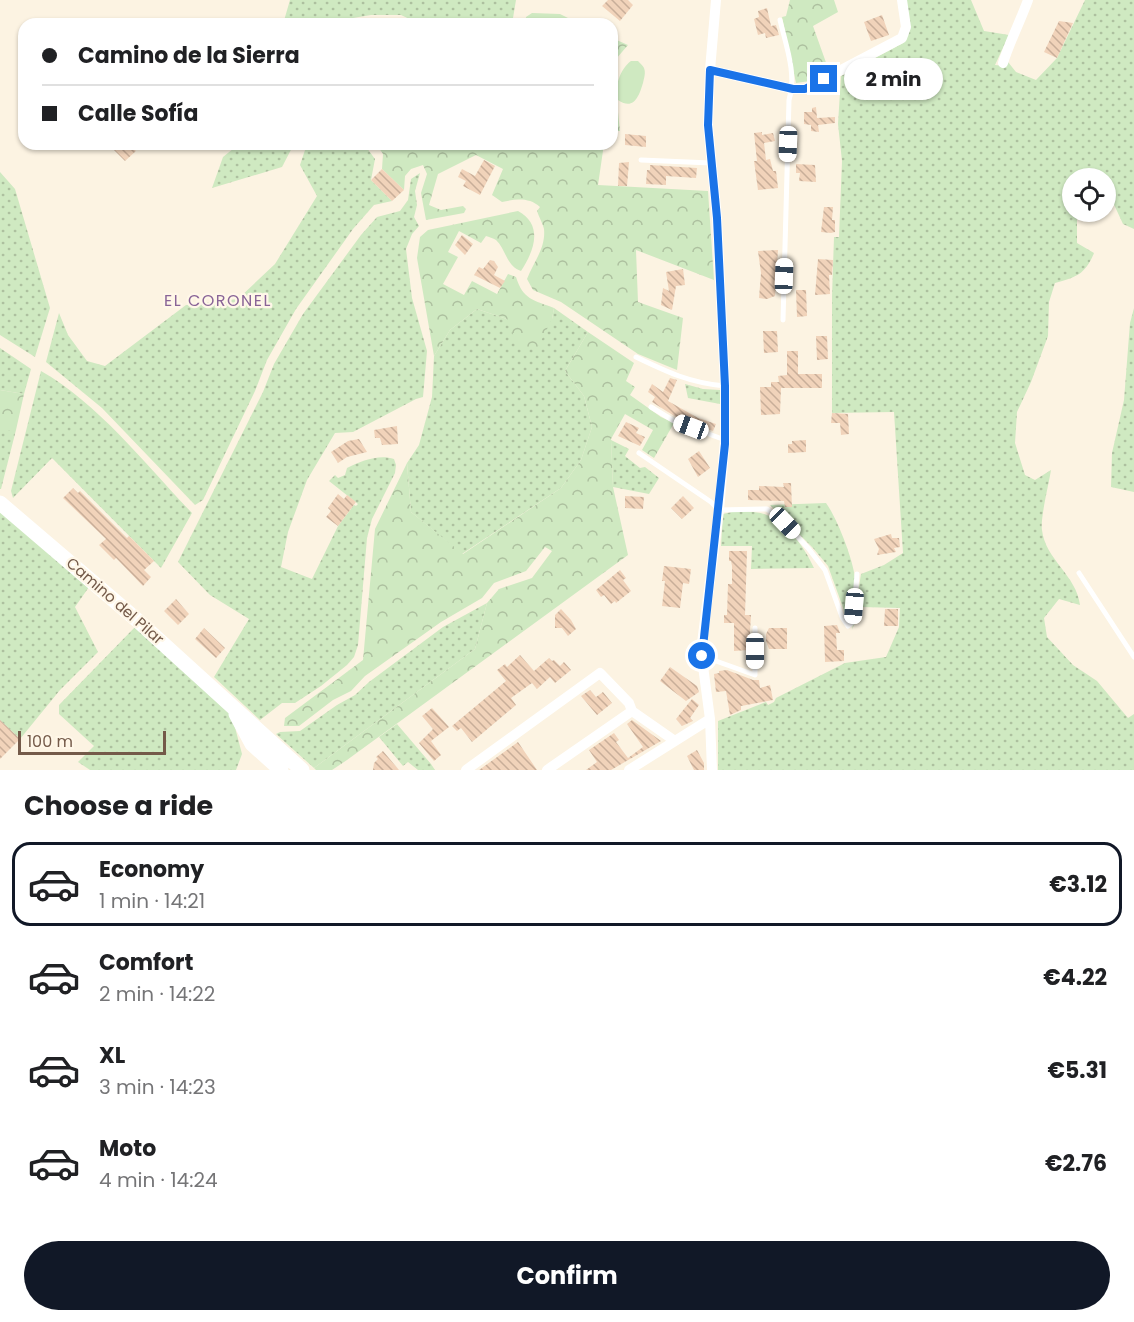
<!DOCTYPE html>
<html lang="en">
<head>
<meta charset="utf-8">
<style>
  :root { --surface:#fff; --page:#f2f2f2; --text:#202124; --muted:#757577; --line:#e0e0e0; --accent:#111827 }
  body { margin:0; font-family:Poppins,sans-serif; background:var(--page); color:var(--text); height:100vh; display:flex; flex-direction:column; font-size:22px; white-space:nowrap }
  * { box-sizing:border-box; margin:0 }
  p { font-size:20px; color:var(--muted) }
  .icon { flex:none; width:33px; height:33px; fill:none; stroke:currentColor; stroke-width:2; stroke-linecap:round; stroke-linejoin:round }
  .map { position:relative; height:770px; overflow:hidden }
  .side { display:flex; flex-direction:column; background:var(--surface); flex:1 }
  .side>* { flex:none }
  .guide { position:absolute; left:18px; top:18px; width:600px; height:132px; border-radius:18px; box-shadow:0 2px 4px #0004; display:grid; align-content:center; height:132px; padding:0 24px; background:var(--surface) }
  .buttons { position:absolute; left:1062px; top:168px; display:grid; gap:12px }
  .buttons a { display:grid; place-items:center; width:54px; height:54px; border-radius:50%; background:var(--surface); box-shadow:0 2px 4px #0004; font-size:30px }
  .scale { position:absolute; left:18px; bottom:15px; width:148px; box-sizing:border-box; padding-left:6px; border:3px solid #745a49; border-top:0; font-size:16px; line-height:21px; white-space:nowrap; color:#745a49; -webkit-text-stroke:4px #fff7e8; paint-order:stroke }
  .end { position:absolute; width:27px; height:27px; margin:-14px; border:8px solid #1a73e8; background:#fff; box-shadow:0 0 0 3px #fff }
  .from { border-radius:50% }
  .bubble { position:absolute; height:42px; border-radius:21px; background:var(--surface); box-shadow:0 2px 4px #0004; font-size:20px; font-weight:700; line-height:42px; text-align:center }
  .car { position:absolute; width:18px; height:36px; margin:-18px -9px; border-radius:8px; box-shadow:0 0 4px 2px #0007; background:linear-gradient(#fff 24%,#345 0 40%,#fff 0 76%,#345 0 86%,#fff 0) }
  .guide b { display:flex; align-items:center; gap:21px; height:57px; font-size:22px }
  .guide b+b { border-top:2px solid var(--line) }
  .guide i { width:15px; height:15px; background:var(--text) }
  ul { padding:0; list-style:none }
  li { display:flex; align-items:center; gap:18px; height:84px; margin:0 12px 9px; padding:0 12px; border:3px solid transparent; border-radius:18px }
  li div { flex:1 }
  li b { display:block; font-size:22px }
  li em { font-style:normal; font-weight:700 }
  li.active { border-color:var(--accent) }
  li>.icon { width:54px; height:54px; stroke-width:1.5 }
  h2 { padding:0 24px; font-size:27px; line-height:72px }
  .action { display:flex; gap:12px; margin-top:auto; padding:12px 24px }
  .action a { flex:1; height:69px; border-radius:36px; background:var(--accent); color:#fff; font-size:24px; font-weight:700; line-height:69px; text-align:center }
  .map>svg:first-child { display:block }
  .grass { fill:url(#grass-dots) }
  .forest { fill:url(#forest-crowns) }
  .park { fill:#cfe9c1 }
  .building { fill:url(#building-back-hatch) }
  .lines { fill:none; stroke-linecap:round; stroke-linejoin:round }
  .lane { stroke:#fff; stroke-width:5 }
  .street { stroke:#fff; stroke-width:10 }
  .secondary { stroke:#fff; stroke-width:15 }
  .route { stroke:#1a73e8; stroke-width:8 }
  .labels { text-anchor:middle; stroke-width:4.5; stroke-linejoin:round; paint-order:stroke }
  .street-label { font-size:15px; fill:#745a49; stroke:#fff7e8 }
  .neighbourhood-label { font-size:16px; letter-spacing:1.5px; fill:#896497; stroke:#fff7e8 }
</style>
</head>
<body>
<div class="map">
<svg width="1134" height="770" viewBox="0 0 1134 770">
  <defs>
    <pattern id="grass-dots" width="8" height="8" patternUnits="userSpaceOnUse" patternTransform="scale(1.5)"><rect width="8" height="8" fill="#cfe9c1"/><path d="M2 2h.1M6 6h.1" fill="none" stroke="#adc09f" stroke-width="1.8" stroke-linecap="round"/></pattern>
    <pattern id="forest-crowns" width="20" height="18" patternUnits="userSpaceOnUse" patternTransform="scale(1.5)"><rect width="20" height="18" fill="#cfe9c1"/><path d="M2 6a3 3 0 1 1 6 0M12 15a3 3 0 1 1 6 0" fill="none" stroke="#adc09f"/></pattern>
    <pattern id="building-back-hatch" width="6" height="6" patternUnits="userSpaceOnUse" patternTransform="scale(1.5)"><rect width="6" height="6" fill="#f1d3ba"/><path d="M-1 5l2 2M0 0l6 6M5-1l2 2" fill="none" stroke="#c8ae99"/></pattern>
  </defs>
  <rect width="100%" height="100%" fill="#fcf3e2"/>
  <!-- grass -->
  <path class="grass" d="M290 0H516L512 24H420L401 15H371L317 24H283Z
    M907 0H971L984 31 1009 35 995 65 1005 66 1008 62 1016 72 1036 80 1057 58 1085 0H1134V229L1123 224 1111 198 1106 193V178H1072V212H1082L1077 219V243L1094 253C1085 275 1076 277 1055 283L1049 302 1048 336 1031 382 1017 412 1015 443 1025 475 1035 480 1051 470C1049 483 1040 519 1042 530 1045 559 1077 576 1080 605L1059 599 1044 618 1047 637 1073 665 1097 681 1128 718 1134 714V770H718V721L766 702 768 705 774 702 776 698 845 663 886 657 899 627 900 608 861 607 852 630 861 574 884 565 903 553 894 412 832 413V296L834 237H839L842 161 838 124 841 76 903 43Z
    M239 144H294L282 167 212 188 223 157Z
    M307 144H364L375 159 371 180 392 201 374 205 353 229 296 309 267 360 255 391 203 500 195 505 102 408 46 362 59 313 68 335 87 361 105 366 186 305 238 299 275 264 317 196 300 165Z
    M0 172 15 189 50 308 35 357 0 335Z
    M420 173 415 191 417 205 414 217 419 226 412 234 406 249 412 298 427 351 423 397 416 399 353 432 335 433 307 480 288 532 281 567 312 579 338 526 354 505 356 506 358 504 329 481 335 475 338 478 345 475 347 468C361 461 379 454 394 459L396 465 395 473 372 519 367 538 358 645 354 657 347 665 321 686 295 703H282L260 720 214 677 249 619 210 595 178 562 263 392 274 364 303 314 361 235 377 217 400 211 408 200 411 179Z
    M554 308 588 332 565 371 584 396 592 427 581 460 561 488 462 554 411 512 407 463 419 445 432 397 434 356 450 330 477 309 507 319H552Z
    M1134 308V492L1111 487 1112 453 1124 400 1130 323Z
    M0 348 31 369 24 394 0 390Z
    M41 371C99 404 146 465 192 513L161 568 52 458 13 498 11 491Z
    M685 384 703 389 720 390V404L688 398Z
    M0 430H16L1 489H0Z
    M611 440 629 449 625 456 640 468 645 467 659 478 649 494 613 487Z
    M826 503C837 518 853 559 855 578 856 590 852 604 849 616H846L828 566 813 548 770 505Z
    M0 509 89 587 75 607 98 652 60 690 20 739 0 720Z
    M736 511C745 512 755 511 764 514 786 520 805 548 814 568L751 569 752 546H721L723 514Z
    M487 603 475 649 314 768 276 734 280 732 300 731 337 705 355 695 369 682 443 627Z
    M136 626 232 716 242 754 236 770H90L78 762 94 746 59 714V705Z
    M397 724 431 764 435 770H418L408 762 403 766 379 737Z"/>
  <!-- forest -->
  <path class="forest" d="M790 0H834L838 12 813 26 829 71 810 81 796 83 782 17 786 16Z
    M612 38 628 45 616 59 614 74 620 131H612V55L615 46Z
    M376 144H604L598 185 708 191 714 280 636 250 638 302 683 318 677 370 638 354 561 302 533 290 527 279C533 263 546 248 544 229 543 224 539 217 537 211L540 207C529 197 515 199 502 202L492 195 503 169 476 155 438 174 429 205 441 210 463 206 466 209 464 213 426 220 421 193 427 174 423 165 411 169 405 176 404 190 382 169 383 154Z
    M518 211C544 225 534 251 521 271 506 266 506 249 496 240 493 238 489 237 486 236L481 243 459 231 448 252 458 257 443 284 464 295 472 281 497 294 508 274 516 277C523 300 534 300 554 308L552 319 538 347 519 349 507 319 477 309 450 330 434 356 417 258 420 237 428 230Z
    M588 332 634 363 626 381 635 387 630 395 661 417 674 423 654 458 642 450 653 430 625 414 611 439 613 487 628 555 347 760 332 770H316L314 768 475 649 487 603 499 589 532 578 552 551 545 547 526 571 494 583 482 598 441 622 365 676 351 691 333 700 299 726H284L285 718 363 660 375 529 407 463 411 512 463 554 561 488 581 460 592 427 584 396 565 371Z
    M0 390 24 394 16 430H0Z"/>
  <!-- park -->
  <path class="park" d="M532 13 560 14 580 24H525L526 17Z
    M631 61H638C640 63 643 66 644 68 646 73 644 78 643 83 639 96 634 111 618 100 614 87 620 69 631 61Z"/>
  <!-- building -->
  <path class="building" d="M608 0H628L633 5 620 21 602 6Z
    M767 8 771 26 776 25 779 35 766 38 765 33 758 35 754 19 759 17 758 11Z
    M882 15 889 35 871 41 864 22Z
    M1059 21 1073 23 1057 58 1044 52Z
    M816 107 817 118 835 117V123L818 125 819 132 811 131V125L804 124V112H812V108Z
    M762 132V135L773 133 775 141 764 143 766 160 770 159 773 171H776L778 188 758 190 754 161H757L754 133Z
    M625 134 646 136V147L625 145Z
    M108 144H128L136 151 125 161Z
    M484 160 495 166 480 195 463 186 466 181 458 177 462 169 475 176Z
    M629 162 627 186H618L619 163Z
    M796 164 815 165 816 182 799 181 800 173H796Z
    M650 165 697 168 696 178 666 176V185L646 184 647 170H650Z
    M382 169 404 190 392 201 371 180Z
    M824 207H833L832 220H835V232L831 233 821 232Z
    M462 235 473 244 465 255 455 245Z
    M778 250 775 296 767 299 759 298 761 273 758 251Z
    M818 259 833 260 832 275H829L830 294 815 295Z
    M490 260 494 261 498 267 494 275 505 281 500 288 474 275 479 267 483 269Z
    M683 269 685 285 676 286 672 310 661 305 663 288 669 291 666 272Z
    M796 290H806L807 316 797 317Z
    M763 331H777L778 352 764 353Z
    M816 336H827L828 359 817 360Z
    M787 351H798V374H822V388H781L780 414 761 415 760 387H771V382H779L778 376 787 375Z
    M670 378 677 380 668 401 698 418 716 424 713 431 676 417 652 402 655 397 648 392 652 384 663 392Z
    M832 413 848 414 849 434 841 435 840 423H831Z
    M626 422 639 428 636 433 645 437 640 446 618 436Z
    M397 426 398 444 382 445 380 438H375L374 430Z
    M359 439 367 452 347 457 338 463 331 452 348 441Z
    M806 440V452L788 453V444H792V441Z
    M699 451 710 468 698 477 688 459Z
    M783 483H791L792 507H785L784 501 748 500V490H759V486L784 487Z
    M73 488 78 493 80 491 127 538 129 536 154 561 144 570 151 577 143 586 116 558 114 560 99 545 106 539 63 498Z
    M338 494 344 499 347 495 356 502 338 526 326 517 331 511 328 508Z
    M625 496 644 497 643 509 625 508Z
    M683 496 694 508 682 519 671 508Z
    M891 534 892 538H899L900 547 894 548 896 552 877 555 879 549 874 539Z
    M729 551H747L745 615H751L749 650 734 651V623H724V615H727L728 584H732V566L731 561H729Z
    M664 566 691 569 689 584 683 583 680 608 662 606 665 581H662Z
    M620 570 626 578 623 580 631 591 616 603 615 601 611 604 604 595 601 597 596 590Z
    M176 599 189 614 178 625 164 611Z
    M561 609 571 620 576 629 568 636 562 628H555V615Z
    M885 609H898V626H884Z
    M837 625 840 633H836L837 650H844V661L825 662 824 626Z
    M204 628 225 648 216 658 195 639Z
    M769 628H787V649H769L766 641V634Z
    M520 655 534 671 549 658 552 661 554 660 560 666 564 662 571 670 555 683 550 677 537 689 532 683 511 698 516 705 472 742 461 728 457 731 452 726 506 681 497 670 505 664 507 667Z
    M670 667 697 686 699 692 686 701 660 681Z
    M727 670 753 680H759L760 688 770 685 773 700 741 706V710L730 715 726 691 716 692 714 674 719 673V671Z
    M590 690 596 697 603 692 612 703 597 715 581 696Z
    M692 699 699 705 690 718 693 721 682 726 676 719Z
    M432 708 449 727 431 741 441 755 434 761 419 743 433 729 422 716Z
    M0 720 20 739 0 759Z
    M632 720 661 741 611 770H586L597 762 589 750 614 733 619 740 616 742 628 758 643 747 627 724Z
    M518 742 537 770H479Z
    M697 750 704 763V770H694L687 756Z
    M383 751 399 770H373L374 763 378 759 376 757Z"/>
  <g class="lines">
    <!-- lane -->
    <path class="lane" d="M780 20C786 46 797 74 789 100L783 320
      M641 160 711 163
      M636 357C667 372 690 383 725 386
      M651 407 674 421 725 440
      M639 453 711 502 719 510 767 509 785 523 808 548 825 570 842 617 848 626 853 622 857 574
      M1079 573 1134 657
      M702 656 755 675V628"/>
    <!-- street -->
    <path class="street" d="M1003 63C1010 41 1020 22 1028 0
      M710 70 793 89H805L902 38 906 27 902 0
      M466 770 600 673 629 703 632 711 675 741
      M547 770 632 711
      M629 770 710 719
      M712 770 710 719 701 651 719 510 725 440V386L717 218 708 125 710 70 716 0"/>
    <!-- secondary -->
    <path class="secondary" d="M0 503 137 620 302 770
      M236 714 252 744 281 770"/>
  </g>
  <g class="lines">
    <!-- route -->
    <path class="route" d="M702 656 725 444V386L717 218 708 125 710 70 793 89H805L824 79"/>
  </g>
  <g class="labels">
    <!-- street labels -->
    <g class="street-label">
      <text transform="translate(115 601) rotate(41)" y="5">Camino del Pilar</text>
    </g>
    <!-- neighbourhood labels -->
    <g class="neighbourhood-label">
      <text x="218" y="306">EL CORONEL</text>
    </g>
  </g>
</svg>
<div class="buttons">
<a><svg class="icon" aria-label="locate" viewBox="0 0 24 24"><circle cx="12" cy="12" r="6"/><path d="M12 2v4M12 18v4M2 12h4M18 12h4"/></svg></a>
</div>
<div class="scale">100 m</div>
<i class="end from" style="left:702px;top:656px"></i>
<i class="end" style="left:824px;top:79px"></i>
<div class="bubble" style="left:844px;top:58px;width:99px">2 min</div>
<i class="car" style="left:788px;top:144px;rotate:182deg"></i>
<i class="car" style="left:784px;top:276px;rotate:2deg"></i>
<i class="car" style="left:691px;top:427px;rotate:290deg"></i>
<i class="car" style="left:785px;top:523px;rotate:136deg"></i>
<i class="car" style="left:854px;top:606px;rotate:185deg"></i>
<i class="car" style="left:755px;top:651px;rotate:180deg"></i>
<div class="guide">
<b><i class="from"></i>Camino de la Sierra</b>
<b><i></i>Calle Sofía</b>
</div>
</div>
<section class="side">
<h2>Choose a ride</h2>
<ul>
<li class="active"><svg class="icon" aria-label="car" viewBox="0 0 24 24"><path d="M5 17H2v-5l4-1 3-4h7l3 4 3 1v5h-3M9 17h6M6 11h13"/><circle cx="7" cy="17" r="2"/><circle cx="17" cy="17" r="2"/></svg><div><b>Economy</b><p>1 min · 14:21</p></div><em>€3.12</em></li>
<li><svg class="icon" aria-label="car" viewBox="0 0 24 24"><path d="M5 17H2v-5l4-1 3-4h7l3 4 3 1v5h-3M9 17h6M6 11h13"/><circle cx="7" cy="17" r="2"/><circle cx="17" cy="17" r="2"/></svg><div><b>Comfort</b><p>2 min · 14:22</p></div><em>€4.22</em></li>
<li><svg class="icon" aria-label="car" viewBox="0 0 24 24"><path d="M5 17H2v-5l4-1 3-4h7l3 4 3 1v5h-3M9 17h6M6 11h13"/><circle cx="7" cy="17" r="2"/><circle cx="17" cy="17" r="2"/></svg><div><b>XL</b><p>3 min · 14:23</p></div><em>€5.31</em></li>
<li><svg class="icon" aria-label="car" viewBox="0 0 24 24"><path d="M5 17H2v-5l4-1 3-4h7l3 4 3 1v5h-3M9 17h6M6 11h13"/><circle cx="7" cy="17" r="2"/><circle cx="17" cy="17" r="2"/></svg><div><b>Moto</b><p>4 min · 14:24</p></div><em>€2.76</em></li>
</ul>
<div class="action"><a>Confirm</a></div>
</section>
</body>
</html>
